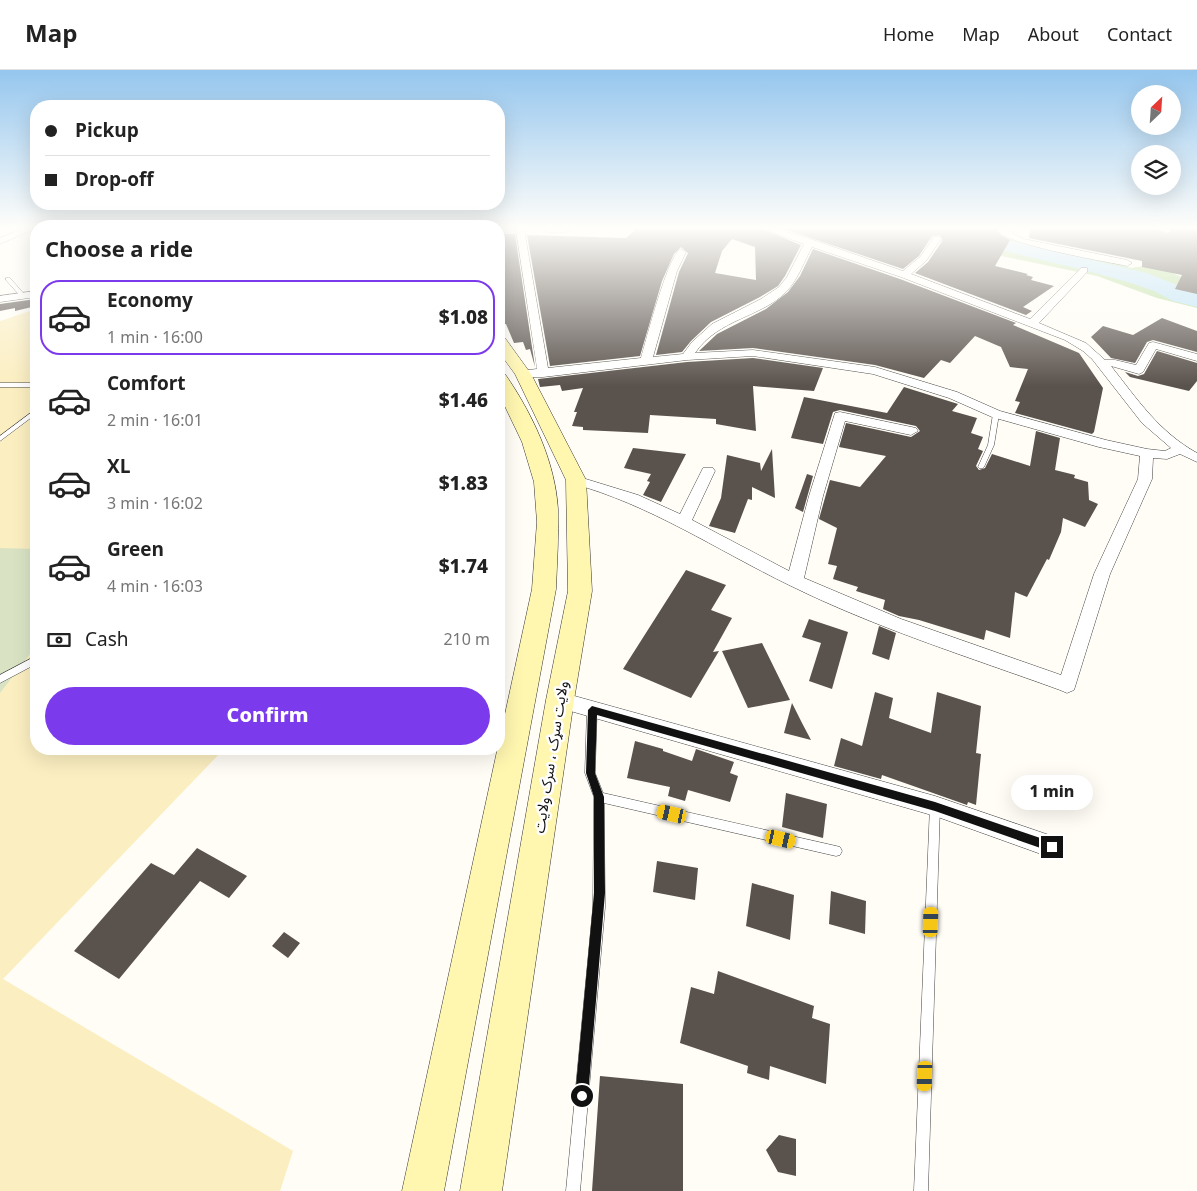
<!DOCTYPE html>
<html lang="en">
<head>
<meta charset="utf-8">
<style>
  :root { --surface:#fff; --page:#f2f2f2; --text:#222; --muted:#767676; --line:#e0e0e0; --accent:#7c3aed }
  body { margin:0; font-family:Georgia,"Noto Sans Arabic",serif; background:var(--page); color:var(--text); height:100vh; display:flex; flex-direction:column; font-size:19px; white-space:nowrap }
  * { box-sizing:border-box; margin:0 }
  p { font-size:16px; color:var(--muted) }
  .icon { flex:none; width:28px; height:28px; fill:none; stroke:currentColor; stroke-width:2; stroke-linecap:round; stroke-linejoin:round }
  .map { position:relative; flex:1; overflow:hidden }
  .details { position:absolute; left:30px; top:150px; width:475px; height:535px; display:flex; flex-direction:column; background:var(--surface); border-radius:20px; box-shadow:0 5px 20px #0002 }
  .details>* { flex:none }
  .top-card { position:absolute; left:30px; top:30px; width:475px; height:110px; border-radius:20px; box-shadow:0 5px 20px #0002; display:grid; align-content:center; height:110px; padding:0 15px; background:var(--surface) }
  .needle { width:32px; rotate:25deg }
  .buttons { position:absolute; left:1131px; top:15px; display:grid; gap:10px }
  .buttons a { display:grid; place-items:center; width:50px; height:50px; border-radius:50%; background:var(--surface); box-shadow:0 5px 20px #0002; font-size:25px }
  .end { position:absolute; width:22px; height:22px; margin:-11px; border:6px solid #111; background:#fff; box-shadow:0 0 0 2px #fff }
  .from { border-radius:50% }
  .bubble { position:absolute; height:35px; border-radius:18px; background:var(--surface); box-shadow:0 5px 20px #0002; font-size:16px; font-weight:800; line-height:35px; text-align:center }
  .car { position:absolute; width:15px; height:30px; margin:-15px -8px; border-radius:6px; box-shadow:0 0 4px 1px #0007; background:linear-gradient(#f5c518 24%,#345 0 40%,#f5c518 0 76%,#345 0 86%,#f5c518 0) }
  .top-card b { display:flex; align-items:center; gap:18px; height:48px; font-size:19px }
  .top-card b+b { border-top:1px solid var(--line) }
  .top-card i { width:12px; height:12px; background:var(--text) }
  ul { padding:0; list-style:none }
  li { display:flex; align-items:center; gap:15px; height:75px; margin:0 10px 8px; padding:0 5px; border:2px solid transparent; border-radius:20px }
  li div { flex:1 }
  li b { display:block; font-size:19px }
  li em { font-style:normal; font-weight:800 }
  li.on { border-color:var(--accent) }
  li>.icon { width:45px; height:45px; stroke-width:1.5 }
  h2 { padding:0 15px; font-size:22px; line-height:60px }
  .pay { display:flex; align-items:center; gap:12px; height:55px; padding:0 15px; font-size:19px }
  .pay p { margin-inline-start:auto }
  .primary-button { display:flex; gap:10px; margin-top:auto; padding:10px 15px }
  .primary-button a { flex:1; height:58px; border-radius:30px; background:var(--accent); color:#fff; font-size:20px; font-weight:800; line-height:58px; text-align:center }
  header { display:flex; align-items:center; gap:30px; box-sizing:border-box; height:70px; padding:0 25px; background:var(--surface); border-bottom:1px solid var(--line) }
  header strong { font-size:24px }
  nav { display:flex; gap:28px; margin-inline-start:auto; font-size:18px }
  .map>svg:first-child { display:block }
  .forest { fill:#b9dc9c }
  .sand { fill:#fbeec1 }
  .cemetery { fill:#d9e3c4 }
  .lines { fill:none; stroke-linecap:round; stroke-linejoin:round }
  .river { fill:#b9e0f7; fill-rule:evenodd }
  .building { fill:#5a524d; fill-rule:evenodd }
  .service-casing { stroke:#444; stroke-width:1 }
  .minor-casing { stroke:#444; stroke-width:1 }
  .secondary-casing { stroke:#333; stroke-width:1 }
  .service { fill:#fff; fill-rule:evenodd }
  .minor { fill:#fff; fill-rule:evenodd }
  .secondary { fill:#fff6b0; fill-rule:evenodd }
  .route { fill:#111 }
  .labels { text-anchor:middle; stroke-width:5; stroke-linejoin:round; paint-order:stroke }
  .street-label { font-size:15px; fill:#111; stroke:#fff }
</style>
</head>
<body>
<header>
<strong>Map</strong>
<nav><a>Home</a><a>Map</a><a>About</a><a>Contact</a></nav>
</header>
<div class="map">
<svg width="1197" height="1121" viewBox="0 0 1197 1121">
  <rect width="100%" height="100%" fill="#fffdf5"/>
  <!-- forest -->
  <path class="forest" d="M915 159H999L998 161 1018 170 1101 189 1131 198 1143 196H1157L1197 214V231L1161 222 1155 210 1112 201 1109 197 1015 177 1044 188 1081 193 1093 199 1153 210 1159 222 1197 232V238L1157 228 1097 206 973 180 993 173 1008 176Z"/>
  <!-- sand -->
  <path class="sand" d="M36 239V679H224L3 909 293 1081 280 1121H0V251Z"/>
  <!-- cemetery -->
  <path class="cemetery" d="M0 478 36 479V576L0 623Z"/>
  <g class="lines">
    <!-- river -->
    <path class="river" d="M895 159H934L992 166 1147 203 1197 223V237L1173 231 1154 221 1131 213 1084 200 992 178 932 171 898 163Z"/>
  </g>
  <!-- building -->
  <path class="building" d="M636 159H762L801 175 785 206 778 216 760 227 711 252 691 271 682 282 656 285 679 202 688 183 681 177 674 184 662 211 640 286 550 296 527 165 626 168ZM732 169 755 177 756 210 715 203 722 181Z
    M784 159H995L1002 166 1010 170 995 196 1028 204 1026 205 1033 207 1031 210 1054 216 1023 237 1032 241 1026 245 915 203 928 192 943 170 940 165 932 166 919 186 903 199Z
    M1030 159H1156L1168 163 1171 159H1197V224L1175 219 1182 205 1142 197V191L1029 168Z
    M499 164H515L535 297 530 279 526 280 523 272 514 273 506 254 499 255Z
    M813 179 900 209 1016 253 1013 255 1079 283 1103 318 1094 362 1092 364 1015 343 1020 332 1015 331 1028 299 1010 297 1001 277 975 266 950 293 941 290 924 308 875 295 753 278 699 281 717 264 766 239 788 222 800 206Z
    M36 229V236L15 241V238L0 241V234Z
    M1162 248 1197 261V282L1153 270 1147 272 1135 293 1111 288 1091 267 1103 256 1133 265Z
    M1157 281 1197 293V311L1189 321 1130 307 1125 302 1138 306 1144 304Z
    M753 288 823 298 814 321 753 316 756 361 716 354V349L650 345 648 363 583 360V357L572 356 577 342H574L583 318 562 321 560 315 540 317 538 309 687 292Z
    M904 317 958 334 952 341 977 348 971 363 983 367 978 379 983 381 976 396 979 400 985 398 992 384 1030 396 1036 361 1060 368 1055 400 1075 405 1074 408 1088 412 1089 430 1098 434 1085 457 1063 448 1061 462 1049 490 1047 489 1027 527 1015 522 1010 568 986 560 984 570 919 550 899 546 883 539 885 530 856 521 858 517 833 509 837 496 828 494 837 458 819 449 830 410 860 417 886 386 839 377 846 353 911 367 920 361 916 356 840 340 833 342 823 374 791 368 804 327 887 343Z
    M633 378 686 384 661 432 643 425 650 412 647 411 651 404 624 398Z
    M772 379 775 428 752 417V430L748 429 735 463 709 456 721 428 727 385 760 393 761 401Z
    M807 404 813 406 803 442 795 438Z
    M686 500 726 515 711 540 732 548 713 582 719 581 691 628 623 599Z
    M809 549 848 562 832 619 809 611 821 573 802 567Z
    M879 556 896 563 889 590 872 584Z
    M762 573 790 630 748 638 722 581Z
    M875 622 893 628 889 648 931 663 937 622 981 636 976 683 981 684 976 735 968 732 967 735 882 705 881 709 834 696 841 668 862 676Z
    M792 633 802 653 811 670 784 663Z
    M635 671 663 679V681L692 691 696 679 734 692 730 703 738 706 730 732 688 720 685 731 668 726 670 717 627 708Z
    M786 723 827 734 823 768 782 757Z
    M197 778 247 806 229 828 200 811 119 909 74 881 151 793 174 805Z
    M657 791 698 798 695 830 653 822Z
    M752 813 794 825 790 870 746 856Z
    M831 821 866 831 865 864 829 854Z
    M284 862 300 873 288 888 272 876Z
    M718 901 814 936 812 948 830 954 826 1014 770 996 769 1010 747 1003 748 996 680 973 691 917 714 924Z
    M600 1006 683 1014V1121H592Z
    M779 1065 796 1069V1106L778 1102 766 1080Z"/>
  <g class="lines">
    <!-- service casing -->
    <g class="service-casing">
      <path id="service" d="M6 208H10L25 225V227H21L6 210Z
        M0 313H36V317H0Z
        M36 339V344L0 371V366Z
        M996 342 999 344 994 375 984 397 983 398H979L978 397 988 375 993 344Z
        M36 586V594L0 613V605Z
        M592 636 595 637 597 640 595 703 603 723 836 776 840 777 842 781 840 785 836 786 604 733 605 837 580 1121H566L593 837 594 727 585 703 587 640 589 637Z
        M935 731 939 732 940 736 928 1121H914L930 736 931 732Z"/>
    </g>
    <!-- minor casing -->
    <g class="minor-casing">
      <path id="minor" d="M22 159H34L0 174V168Z
        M516 159H524L548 298 641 288C646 271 668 184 681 179L686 182 677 201 653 287 683 284 692 272 712 254 761 229 779 217 787 207 804 174 764 159H777L813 170 903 201 920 187 934 167H940L941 169 926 191 911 204 1030 249 1081 198H1087V202L1039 253 1086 273 1105 290H1115L1136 295 1149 273 1153 272 1197 284V291L1156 279 1143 302 1139 304 1111 296C1137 329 1159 362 1197 383V392L1180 384 1167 389 1153 388 1152 409 1110 504 1074 620 1067 623 1060 620C969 587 876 558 789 515 715 479 651 435 571 413L569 410 571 407 576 406 638 425 680 444 703 398H713L715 401 692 450 789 501 809 426 835 343 840 342 916 358 918 361 911 365 845 351 823 426 804 508 901 549 1061 605 1094 504 1138 409 1140 386 1099 377 992 347 949 328 873 304 753 286 687 290 543 307H519L517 304 519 301 537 299ZM812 177 901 207 1065 270 1083 281 1092 289 1142 353 1171 378 1165 381 1147 379 1106 370 1000 341 957 322 875 297 753 280 695 283C719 248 761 248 787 221 799 208 804 191 812 177Z
        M540 159H573C566 164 547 164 540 159Z
        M997 159H1005L1024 169 1127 190 1132 193 1127 196C1106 191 1003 175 997 159Z
        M36 221V227L0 232V226Z
        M560 622 935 726 1052 766 1060 769 1063 777 1060 785 1052 788 935 746 560 638 553 636 550 630 553 624Z"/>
    </g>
    <!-- secondary casing -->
    <g class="secondary-casing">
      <path id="secondary" d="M499 266 505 268 531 304 586 410 592 521 574 630 502 1121H460L546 630 568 521 566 410 515 304 499 282Z
        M499 303 505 304C532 343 555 391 558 439 559 465 557 492 556 519L444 1121H402L532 519 537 452 534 412 522 372 499 324Z"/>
    </g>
    <!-- service -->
    <use href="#service" class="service"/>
    <!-- minor -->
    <use href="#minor" class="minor"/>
    <!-- secondary -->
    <use href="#secondary" class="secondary"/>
  </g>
  <!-- sky -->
  <linearGradient id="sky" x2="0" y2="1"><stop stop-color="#95c6ee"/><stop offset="0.5" stop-color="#fffefa"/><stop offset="1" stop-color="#fffefa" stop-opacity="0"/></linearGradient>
  <rect width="1197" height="316" fill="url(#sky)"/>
  <!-- route -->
  <path class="route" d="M592 636 935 732 1052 772 1058 777 1052 782 935 741 597 645 595 703 604 727 605 823 588 1026 586 1031 582 1033 577 1031 575 1026 594 823V727L586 703 588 640Z"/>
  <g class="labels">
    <!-- street labels -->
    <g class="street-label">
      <text transform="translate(551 687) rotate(-81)" y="5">ولایت سړک ، سرک ولایت</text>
    </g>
  </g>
</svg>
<div class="buttons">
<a><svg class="needle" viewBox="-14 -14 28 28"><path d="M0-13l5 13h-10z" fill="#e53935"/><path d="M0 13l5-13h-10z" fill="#767676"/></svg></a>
<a><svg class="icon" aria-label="layers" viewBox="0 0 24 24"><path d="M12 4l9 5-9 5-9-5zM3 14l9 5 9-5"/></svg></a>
</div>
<i class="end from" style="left:582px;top:1026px"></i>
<i class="end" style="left:1052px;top:777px"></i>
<div class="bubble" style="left:1011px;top:705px;width:82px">1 min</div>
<i class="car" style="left:672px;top:744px;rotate:283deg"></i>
<i class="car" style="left:781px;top:769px;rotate:103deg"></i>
<i class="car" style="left:931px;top:852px;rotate:2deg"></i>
<i class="car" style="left:925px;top:1006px;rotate:182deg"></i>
<div class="top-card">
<b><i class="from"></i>Pickup</b>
<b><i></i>Drop-off</b>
</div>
<section class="details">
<h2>Choose a ride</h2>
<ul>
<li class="on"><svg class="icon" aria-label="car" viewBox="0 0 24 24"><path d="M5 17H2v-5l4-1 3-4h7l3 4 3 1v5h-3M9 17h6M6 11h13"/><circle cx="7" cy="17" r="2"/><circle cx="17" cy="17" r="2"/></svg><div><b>Economy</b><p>1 min · 16:00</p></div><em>$1.08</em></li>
<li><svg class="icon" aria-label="car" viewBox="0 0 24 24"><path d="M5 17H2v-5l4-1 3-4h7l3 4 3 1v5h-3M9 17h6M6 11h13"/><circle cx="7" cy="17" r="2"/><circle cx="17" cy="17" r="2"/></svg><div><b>Comfort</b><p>2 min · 16:01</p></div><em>$1.46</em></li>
<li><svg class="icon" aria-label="car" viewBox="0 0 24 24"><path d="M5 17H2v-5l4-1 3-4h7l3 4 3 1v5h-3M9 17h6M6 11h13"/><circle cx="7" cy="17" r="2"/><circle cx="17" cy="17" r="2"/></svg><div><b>XL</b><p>3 min · 16:02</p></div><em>$1.83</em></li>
<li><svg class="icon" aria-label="car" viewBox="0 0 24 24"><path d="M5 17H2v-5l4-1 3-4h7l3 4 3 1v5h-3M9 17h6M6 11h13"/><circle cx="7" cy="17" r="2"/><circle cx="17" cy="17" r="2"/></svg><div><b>Green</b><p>4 min · 16:03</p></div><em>$1.74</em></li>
</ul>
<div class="pay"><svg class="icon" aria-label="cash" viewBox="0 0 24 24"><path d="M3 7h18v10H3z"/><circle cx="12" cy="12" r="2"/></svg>Cash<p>210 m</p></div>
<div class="primary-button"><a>Confirm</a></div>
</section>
</div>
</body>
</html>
